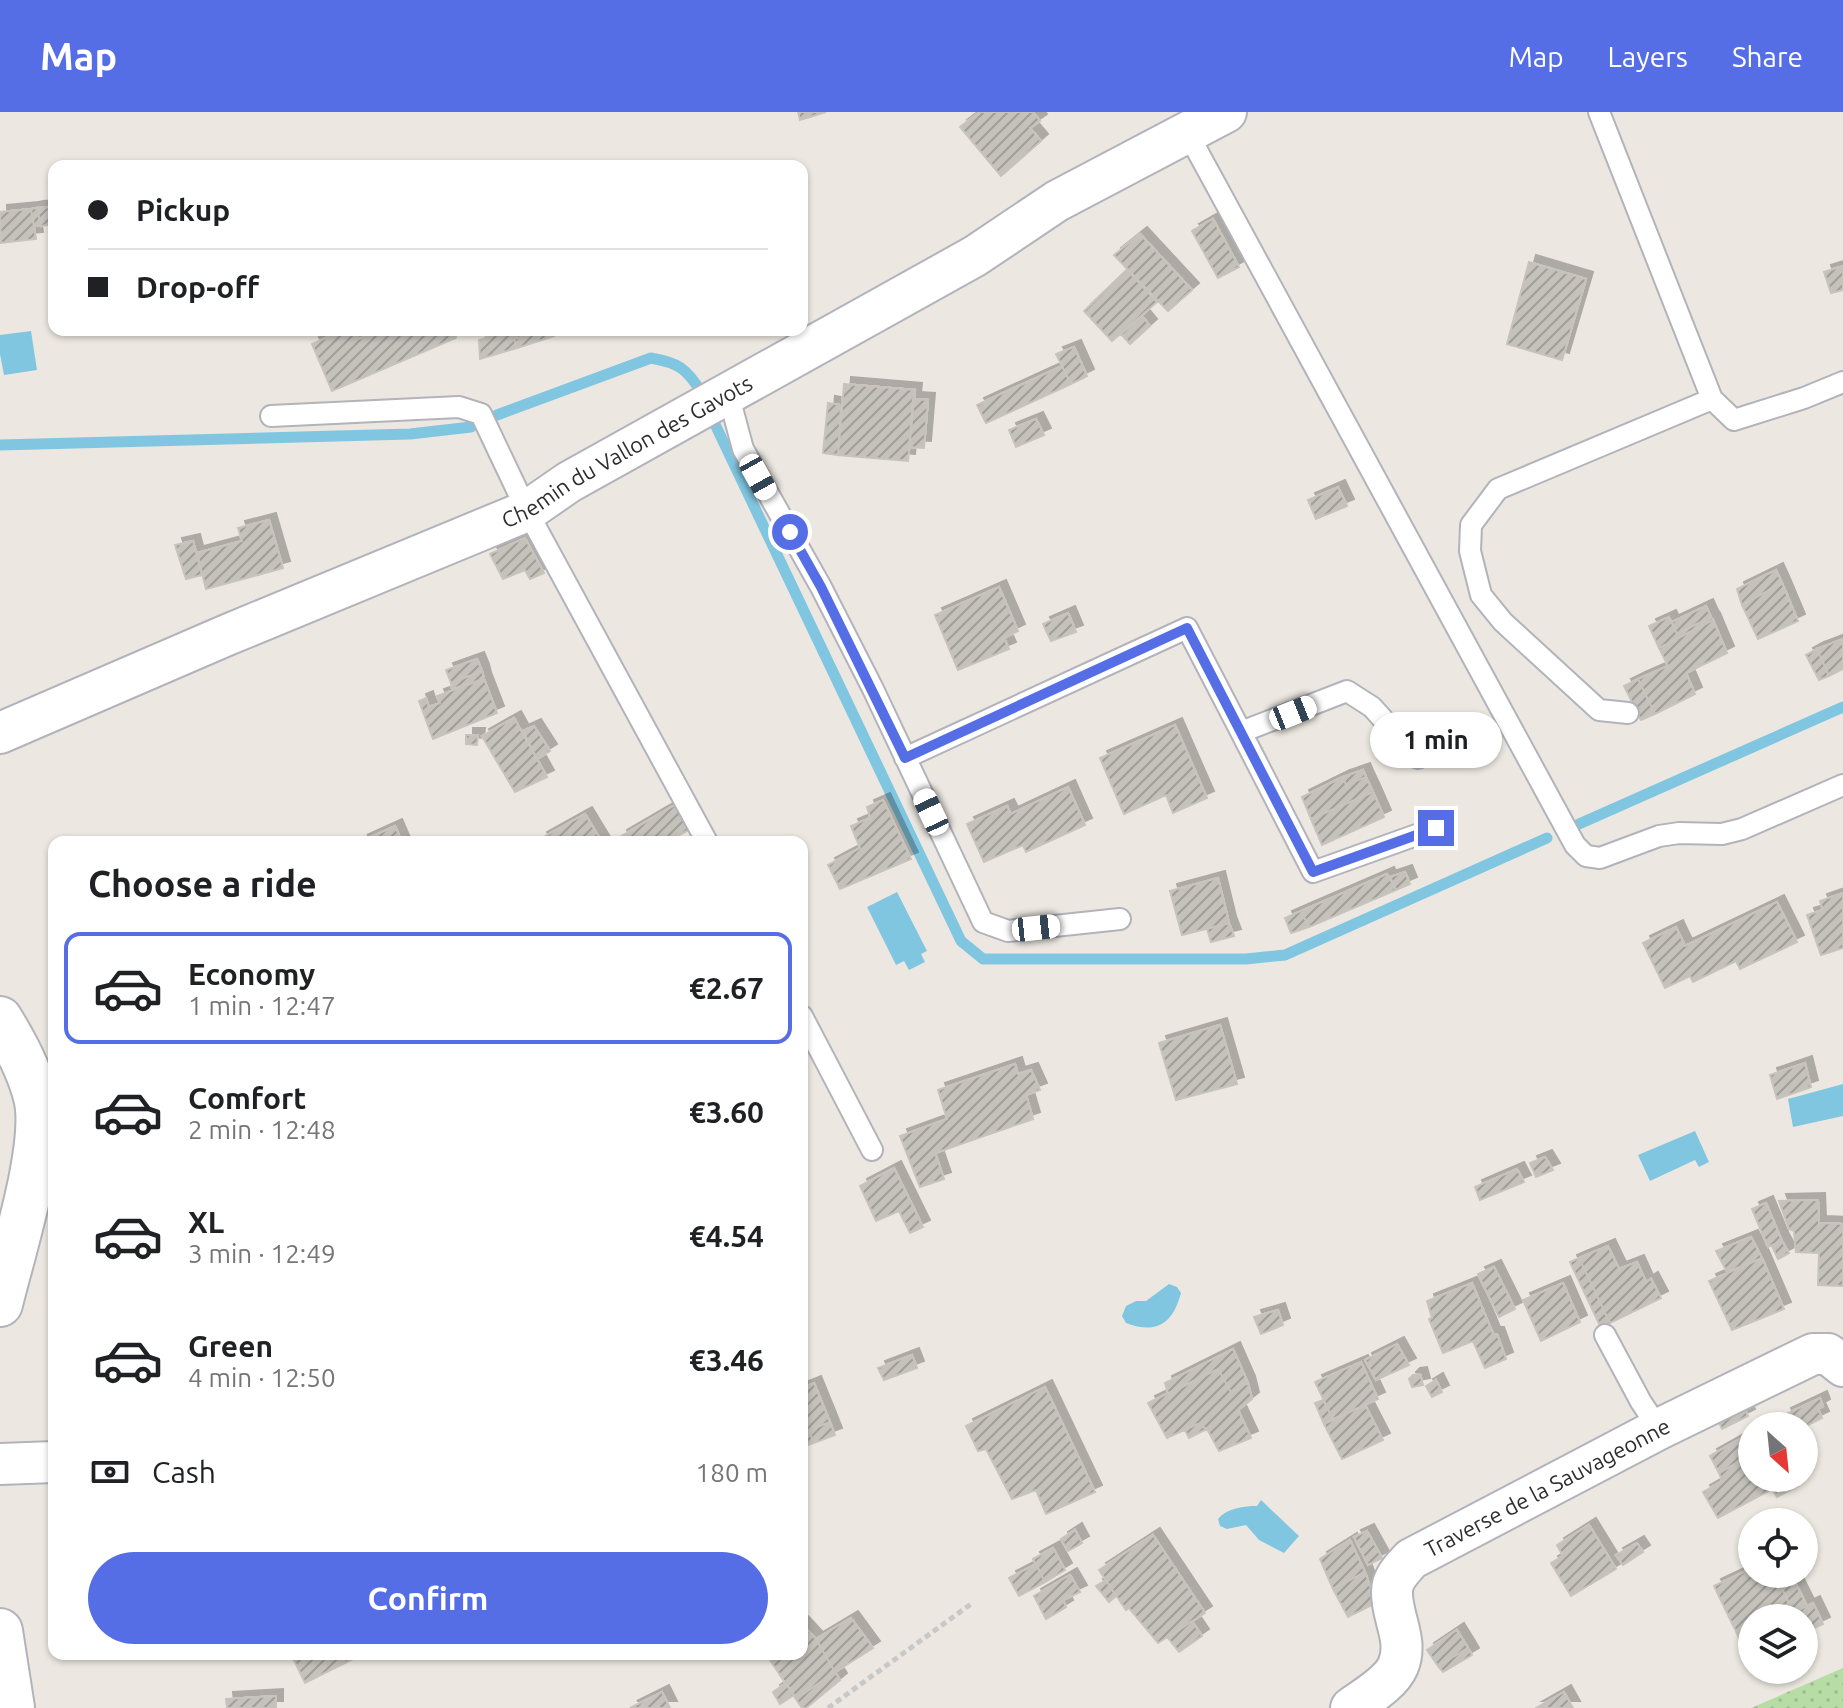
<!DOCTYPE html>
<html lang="en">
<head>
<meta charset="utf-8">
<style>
  :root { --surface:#fff; --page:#f6f6f6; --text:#202124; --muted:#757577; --line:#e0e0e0; --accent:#566ee5 }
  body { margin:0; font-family:Ubuntu,sans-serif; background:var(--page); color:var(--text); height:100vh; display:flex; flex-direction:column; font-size:30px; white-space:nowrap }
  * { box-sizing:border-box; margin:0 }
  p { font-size:26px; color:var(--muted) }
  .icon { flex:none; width:44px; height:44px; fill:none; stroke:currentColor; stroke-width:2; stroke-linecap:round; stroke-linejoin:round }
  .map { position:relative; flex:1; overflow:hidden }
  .drawer { position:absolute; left:48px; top:724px; width:760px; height:824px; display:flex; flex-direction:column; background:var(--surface); border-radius:16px; box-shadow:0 2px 6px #0004 }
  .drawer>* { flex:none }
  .hud { position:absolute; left:48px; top:48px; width:760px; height:176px; border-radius:16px; box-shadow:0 2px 6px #0004; display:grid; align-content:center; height:176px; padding:0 40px; background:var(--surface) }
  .needle { width:52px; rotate:153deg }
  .tools { position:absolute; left:1738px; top:1300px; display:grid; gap:16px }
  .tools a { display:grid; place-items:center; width:80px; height:80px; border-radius:50%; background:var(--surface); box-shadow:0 2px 6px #0004; font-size:40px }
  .end { position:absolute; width:36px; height:36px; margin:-18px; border:10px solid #566ee5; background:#fff; box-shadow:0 0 0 4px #fff }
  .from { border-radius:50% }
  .bubble { position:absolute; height:56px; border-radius:28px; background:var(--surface); box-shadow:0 2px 6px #0004; font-size:26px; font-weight:700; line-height:56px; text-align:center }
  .car { position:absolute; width:24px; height:48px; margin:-24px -12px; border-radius:10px; box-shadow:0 0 6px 2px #0007; background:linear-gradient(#fff 24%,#345 0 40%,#fff 0 76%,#345 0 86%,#fff 0) }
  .hud b { display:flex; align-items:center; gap:28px; height:76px; font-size:30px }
  .hud b+b { border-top:2px solid var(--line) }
  .hud i { width:20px; height:20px; background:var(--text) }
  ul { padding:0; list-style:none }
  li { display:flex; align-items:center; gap:24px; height:112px; margin:0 16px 12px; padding:0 24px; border:4px solid transparent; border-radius:16px }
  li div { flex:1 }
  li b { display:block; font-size:30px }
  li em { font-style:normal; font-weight:700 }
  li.selected { border-color:var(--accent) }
  li>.icon { width:72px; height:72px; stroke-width:1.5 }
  h2 { padding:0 40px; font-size:36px; line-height:96px }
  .pay { display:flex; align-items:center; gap:20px; height:88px; padding:0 40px; font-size:30px }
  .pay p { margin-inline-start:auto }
  .cta { display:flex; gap:16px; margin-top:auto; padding:16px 40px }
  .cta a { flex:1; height:92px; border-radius:48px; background:var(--accent); color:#fff; font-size:32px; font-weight:700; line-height:92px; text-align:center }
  header { display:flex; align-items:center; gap:48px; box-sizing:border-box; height:112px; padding:0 40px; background:var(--accent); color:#fff }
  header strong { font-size:38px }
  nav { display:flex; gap:44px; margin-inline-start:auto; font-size:28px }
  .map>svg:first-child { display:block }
  .park { fill:url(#park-dots) }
  .water { fill:#81c6e1 }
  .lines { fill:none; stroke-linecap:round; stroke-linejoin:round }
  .stream { stroke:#81c6e1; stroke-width:11 }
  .building { fill:url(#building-hatch); stroke:#c8c3bb; stroke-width:2; filter:url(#shadow) }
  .lane-casing { stroke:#b2b3bb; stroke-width:24 }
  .street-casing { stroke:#b2b3bb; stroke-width:44 }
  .secondary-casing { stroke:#b2b3bb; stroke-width:48 }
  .path { stroke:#c8c8c8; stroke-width:5; stroke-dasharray:6 4; stroke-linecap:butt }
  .lane { stroke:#fff; stroke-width:20 }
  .street { stroke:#fff; stroke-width:40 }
  .secondary { stroke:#fff; stroke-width:44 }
  .route { stroke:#566ee5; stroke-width:10 }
  .labels { text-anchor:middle; stroke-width:6; stroke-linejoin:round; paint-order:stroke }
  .street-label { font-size:22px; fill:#2d2d2d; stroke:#fff }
</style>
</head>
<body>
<header>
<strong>Map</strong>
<nav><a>Map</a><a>Layers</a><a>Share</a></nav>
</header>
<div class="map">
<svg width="1843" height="1596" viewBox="0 0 1843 1596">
  <defs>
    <pattern id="park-dots" width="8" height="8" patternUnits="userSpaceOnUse" patternTransform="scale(2)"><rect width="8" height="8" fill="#b7dca5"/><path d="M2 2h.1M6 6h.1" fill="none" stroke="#9ebd8e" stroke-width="1.8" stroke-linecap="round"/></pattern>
    <pattern id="building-hatch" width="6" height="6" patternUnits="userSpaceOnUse" patternTransform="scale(2)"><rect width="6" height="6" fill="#c5c2bc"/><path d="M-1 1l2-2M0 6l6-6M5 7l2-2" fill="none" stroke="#a09e99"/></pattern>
    <filter id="shadow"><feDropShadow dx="7" dy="-7" stdDeviation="0" flood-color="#0004"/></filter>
  </defs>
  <rect width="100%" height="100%" fill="#ece8e1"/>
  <!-- park -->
  <path class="park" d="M1843 1556V1596H1751Z"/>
  <!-- water -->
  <path class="water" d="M31 219 37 258 4 263 0 242V223Z
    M897 780 927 839 921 842 925 850 909 858 904 849 896 853 867 795Z
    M1843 972V1004L1793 1015 1788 987Z
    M1695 1019 1709 1050 1699 1055 1695 1048 1650 1069 1638 1043Z
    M1169 1172 1177 1175 1181 1181C1173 1211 1157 1223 1126 1211L1122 1204 1126 1194 1136 1189H1146Z
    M1261 1388 1299 1424 1284 1441 1259 1428 1246 1413 1227 1417 1220 1414 1218 1407C1227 1396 1244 1394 1257 1394Z"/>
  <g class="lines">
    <!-- stream -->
    <path class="stream" d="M497 303 651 246C679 251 686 256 702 281
      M712 306 961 829 983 847H1246L1285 843 1547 726
      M0 333 410 322 471 315
      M1579 712 1843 595"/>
  </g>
  <!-- building -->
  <path class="building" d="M798 0H826L800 8Z
    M980 0H1033L1040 9 1030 16 1041 29 1001 64 960 15Z
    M53 95 54 112 41 114 37 96Z
    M37 96 41 114H34L31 97Z
    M31 97 36 127 1 131 0 100Z
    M1213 107 1239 155 1218 166 1192 119Z
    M1140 122 1192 178 1168 199 1114 143Z
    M1529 150 1586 167 1562 248 1507 232Z
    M1843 154V178L1831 181 1824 160Z
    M1127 158 1157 190 1112 229 1084 199Z
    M1142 204 1150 214 1130 232 1121 222Z
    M344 218H354L359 227 380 218H455L456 226 332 279 312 232Z
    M487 218H544L514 227 517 236 480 247 479 228 489 225Z
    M544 218H552L554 224 517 236 514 227Z
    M1074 235 1087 264 1071 272 1056 242Z
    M1062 254 1071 272 986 311 977 293Z
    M844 272 915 278 908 349 838 343Z
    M913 287 928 288 924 336 909 335Z
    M828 291 841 293 838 343 823 341Z
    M1036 307 1044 323 1016 335 1009 318Z
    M1338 375 1347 394 1316 407 1308 388Z
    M269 408 283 456 206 477 197 441 242 429 238 416Z
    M525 426 544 461 530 467 525 458 503 467 490 442Z
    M193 429 202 463 186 467 175 433Z
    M1776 458 1782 471 1742 493 1737 477Z
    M1782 471 1798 509 1758 527 1742 493Z
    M999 475 1018 519 1004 526 1009 537 958 558 935 503Z
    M1706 494 1711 505 1677 522 1672 510Z
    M1068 501 1076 520 1051 529 1043 512Z
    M1669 505 1677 522 1711 505 1713 508 1659 536 1649 514Z
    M1713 508 1727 541 1686 561 1695 582 1655 602 1638 567 1668 554 1659 536Z
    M1843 527V557L1829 564 1817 537Z
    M1817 537 1829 564 1819 568 1806 543Z
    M477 547 482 559 451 571 446 558Z
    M482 559 484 567 452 577 451 571Z
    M484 567 497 601 433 627 419 589 426 586 429 595 440 591 437 584Z
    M1638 567 1655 602 1641 608 1624 574Z
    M514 606 547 665 515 680 482 624Z
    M1175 613 1207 686 1173 701 1166 683 1124 702 1100 646Z
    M534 614 550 639 537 647 523 619Z
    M466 623H478L477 633 466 632Z
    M1363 658 1366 665 1346 673 1343 665Z
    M1343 665 1346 673 1366 665 1373 680 1311 707 1302 685Z
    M1068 675 1085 713 1026 740 1023 733 984 750 967 712 1007 694 1011 702Z
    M1373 680 1384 705 1322 733 1311 707Z
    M883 688 911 747 840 777 828 753 860 736 851 714 870 706 867 695Z
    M675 693 689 718 666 730H622L620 725Z
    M585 702 602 730H542L540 727Z
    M395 714 402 730H360Z
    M1405 760 1410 772 1396 778 1390 765Z
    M1387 762 1396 778 1309 815 1301 799Z
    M1218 766 1229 811 1182 823 1170 779Z
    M1843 781V836L1821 843 1807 803 1823 798 1820 789Z
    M1777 790 1797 830 1740 857 1736 849 1693 870 1690 864 1665 876 1643 831 1676 815 1685 834Z
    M1301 799 1309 815 1291 821 1285 806Z
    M1229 811 1234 824 1211 830 1207 817Z
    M1220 913 1237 972 1176 988 1159 931Z
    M1805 951 1811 975 1777 987 1770 963Z
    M1015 952 1018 962 1031 958 1040 978 1026 983 1033 1007 935 1041 944 1067 920 1075 900 1024 947 1007 938 978Z
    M1545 1045 1553 1058 1536 1065 1530 1051Z
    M894 1056 923 1115 910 1121 899 1099 876 1109 860 1074Z
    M1517 1057 1524 1070 1480 1088 1475 1075Z
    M1818 1088 1819 1111 1843 1112V1174L1818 1173 1819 1141 1796 1140 1794 1119 1789 1117 1779 1089Z
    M1766 1091 1782 1129 1768 1135 1752 1097Z
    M1751 1125 1762 1146 1727 1160 1716 1139Z
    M1782 1129 1789 1141 1778 1147 1772 1134Z
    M1608 1134 1619 1157 1637 1150 1646 1170 1651 1167 1661 1186 1610 1211 1579 1146Z
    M1579 1146 1610 1211 1601 1216 1570 1150Z
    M1762 1146 1784 1197 1732 1218 1709 1169Z
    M1494 1155 1515 1197 1499 1205 1478 1162Z
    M1472 1171 1493 1222H1497L1506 1247 1485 1256 1473 1229 1443 1241 1429 1207 1432 1206 1427 1189Z
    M1563 1171 1580 1210 1541 1229 1523 1188Z
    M1278 1198 1283 1213 1261 1222 1254 1205Z
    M1397 1232 1409 1253 1376 1268 1365 1248Z
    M1233 1237 1248 1271 1231 1280 1218 1257 1168 1282 1165 1271Z
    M912 1243 917 1256 884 1268 878 1256Z
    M1361 1250 1378 1287 1333 1307 1315 1270Z
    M1218 1257 1231 1280 1248 1271 1252 1287 1238 1298 1251 1326 1219 1339 1207 1317 1197 1312 1167 1326 1148 1291Z
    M1420 1262 1423 1273 1412 1275 1409 1267 1413 1263Z
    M1436 1268 1442 1280 1432 1285 1426 1274Z
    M814 1271 830 1310 809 1318 814 1331 802 1335V1276Z
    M1045 1275 1095 1380 1046 1402 1036 1378 1012 1387 986 1337 978 1339 966 1314Z
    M1739 1285 1748 1304 1722 1317 1713 1298Z
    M1820 1286 1823 1294 1818 1297 1822 1306 1804 1315 1789 1314 1784 1303Z
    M1323 1288 1333 1307 1324 1312 1315 1291Z
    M1365 1293 1383 1328 1342 1347 1324 1312Z
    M830 1310 835 1323 814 1331 809 1318Z
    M1197 1312 1207 1317 1189 1326 1185 1318Z
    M1744 1325 1752 1342 1719 1361 1710 1344Z
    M1752 1342V1366H1793L1798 1374 1777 1385 1772 1377 1718 1406 1703 1380 1722 1369 1719 1361Z
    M1589 1413 1616 1457 1571 1484 1551 1451 1563 1444 1557 1433Z
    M1075 1418 1082 1431 1068 1439 1061 1427Z
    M1367 1419 1382 1446 1368 1453 1354 1425Z
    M1153 1423 1205 1501 1158 1531 1129 1496 1126 1498 1099 1458Z
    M1350 1428 1365 1460 1333 1477 1320 1447Z
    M1637 1431 1643 1440 1623 1453 1616 1443Z
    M1053 1436 1065 1458 1045 1470 1033 1447Z
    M1036 1452 1045 1470 1019 1484 1009 1466Z
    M1752 1456V1462H1782L1787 1474 1782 1476 1793 1501 1813 1491 1823 1512 1804 1521V1506H1752V1522L1740 1528 1714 1474Z
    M1365 1460 1376 1491 1348 1505 1333 1477Z
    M1782 1462H1791L1807 1494 1793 1501 1782 1476 1787 1474Z
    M1070 1463 1080 1480 1063 1488 1066 1495 1046 1507 1034 1484Z
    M1106 1468 1116 1484 1109 1490 1096 1474Z
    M851 1506 873 1536 835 1560 816 1527Z
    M1192 1509 1202 1524 1179 1540 1168 1526Z
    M802 1512 816 1527 835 1560 796 1587 770 1548 779 1542H802Z
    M1457 1518 1468 1536 1438 1554 1427 1538Z
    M1468 1536 1472 1543 1443 1560 1438 1554Z
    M291 1542H363L305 1571Z
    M835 1560 840 1568 806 1596H802L796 1587Z
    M786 1571 794 1583 780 1592 773 1580Z
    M662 1580 670 1596H630Z
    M1564 1580 1573 1596H1536Z
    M276 1584V1596H227L226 1587Z"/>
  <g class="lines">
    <!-- lane casing -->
    <g class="lane-casing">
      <path id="lane" d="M1599 0 1712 287 1734 308 1804 286 1843 270
        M1187 20 1575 733 1586 744 1600 746 1659 724 1679 721 1722 722 1742 717 1843 673
        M728 281 743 337 821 475 873 577 983 810 1008 819 1120 807
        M271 304 459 295 481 302 527 399 707 730
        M1628 601 1599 598 1503 510 1481 483 1470 439 1471 413 1498 377 1712 287
        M1241 620 1313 760 1436 716
        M905 646 1187 516 1241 620 1347 579 1372 595 1418 646
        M802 904 872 1038
        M1605 1223 1641 1290 1659 1317"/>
    </g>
    <!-- street casing -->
    <g class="street-casing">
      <g id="street">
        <path id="s1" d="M0 621 227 523 527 399 569 370 975 144 1057 89 1226 0"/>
        <path d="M0 1352 54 1350"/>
        <path id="s2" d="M1351 1596C1366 1585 1391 1571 1398 1554 1409 1528 1391 1505 1392 1479 1392 1466 1403 1456 1411 1447L1659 1317 1813 1242H1828L1843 1254"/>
      </g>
    </g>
    <!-- secondary casing -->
    <g class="secondary-casing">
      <path id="secondary" d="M0 907C15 932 29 957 36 985 48 1032 12 1142 0 1192
        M0 1519 12 1596"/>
    </g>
    <!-- path -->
    <path class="path" d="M828 1596 971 1492"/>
    <!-- lane -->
    <use href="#lane" class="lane"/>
    <!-- street -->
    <use href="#street" class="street"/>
    <!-- secondary -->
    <use href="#secondary" class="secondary"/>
  </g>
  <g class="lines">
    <!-- route -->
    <path class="route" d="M790 420 821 475 905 646 1187 516 1313 760 1436 716"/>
  </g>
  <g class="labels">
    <!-- street labels -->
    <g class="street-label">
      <text dy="8" stroke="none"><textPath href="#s1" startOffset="688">Chemin du Vallon des Gavots</textPath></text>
      <text dy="8" stroke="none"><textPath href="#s2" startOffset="332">Traverse de la Sauvageonne</textPath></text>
    </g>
  </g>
</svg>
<div class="tools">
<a><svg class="needle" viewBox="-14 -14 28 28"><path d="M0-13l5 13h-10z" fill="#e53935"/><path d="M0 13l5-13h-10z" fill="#757577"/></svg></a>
<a><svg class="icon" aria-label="locate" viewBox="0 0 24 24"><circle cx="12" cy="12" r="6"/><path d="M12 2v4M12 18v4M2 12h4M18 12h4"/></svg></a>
<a><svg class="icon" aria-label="layers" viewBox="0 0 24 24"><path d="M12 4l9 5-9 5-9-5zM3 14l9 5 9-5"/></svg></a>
</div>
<i class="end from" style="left:790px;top:420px"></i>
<i class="end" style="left:1436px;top:716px"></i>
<div class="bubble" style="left:1370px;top:600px;width:132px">1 min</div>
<i class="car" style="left:758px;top:365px;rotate:151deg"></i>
<i class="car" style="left:1293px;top:601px;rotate:68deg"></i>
<i class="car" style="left:931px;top:700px;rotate:335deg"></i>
<i class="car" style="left:1036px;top:816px;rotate:84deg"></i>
<div class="hud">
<b><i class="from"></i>Pickup</b>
<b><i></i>Drop-off</b>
</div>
<section class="drawer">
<h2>Choose a ride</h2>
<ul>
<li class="selected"><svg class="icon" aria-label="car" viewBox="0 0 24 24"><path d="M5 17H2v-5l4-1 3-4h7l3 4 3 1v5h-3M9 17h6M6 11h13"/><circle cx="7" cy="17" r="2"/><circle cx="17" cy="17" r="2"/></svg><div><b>Economy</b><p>1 min · 12:47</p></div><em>€2.67</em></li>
<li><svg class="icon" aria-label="car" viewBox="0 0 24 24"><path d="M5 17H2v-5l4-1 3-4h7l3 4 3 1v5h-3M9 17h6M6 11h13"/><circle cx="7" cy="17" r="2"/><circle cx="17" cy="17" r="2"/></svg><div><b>Comfort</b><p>2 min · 12:48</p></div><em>€3.60</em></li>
<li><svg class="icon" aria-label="car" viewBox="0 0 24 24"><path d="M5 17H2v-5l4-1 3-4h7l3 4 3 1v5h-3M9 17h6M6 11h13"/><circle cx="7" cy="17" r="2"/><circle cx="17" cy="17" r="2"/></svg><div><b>XL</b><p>3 min · 12:49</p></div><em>€4.54</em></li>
<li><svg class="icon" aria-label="car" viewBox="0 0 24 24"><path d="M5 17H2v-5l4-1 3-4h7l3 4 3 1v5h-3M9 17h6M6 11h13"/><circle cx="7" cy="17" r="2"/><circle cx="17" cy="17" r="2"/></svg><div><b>Green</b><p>4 min · 12:50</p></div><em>€3.46</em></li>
</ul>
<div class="pay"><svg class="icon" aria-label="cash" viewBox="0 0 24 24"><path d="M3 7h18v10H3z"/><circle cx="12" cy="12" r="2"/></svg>Cash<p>180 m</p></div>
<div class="cta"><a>Confirm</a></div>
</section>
</div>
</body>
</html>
